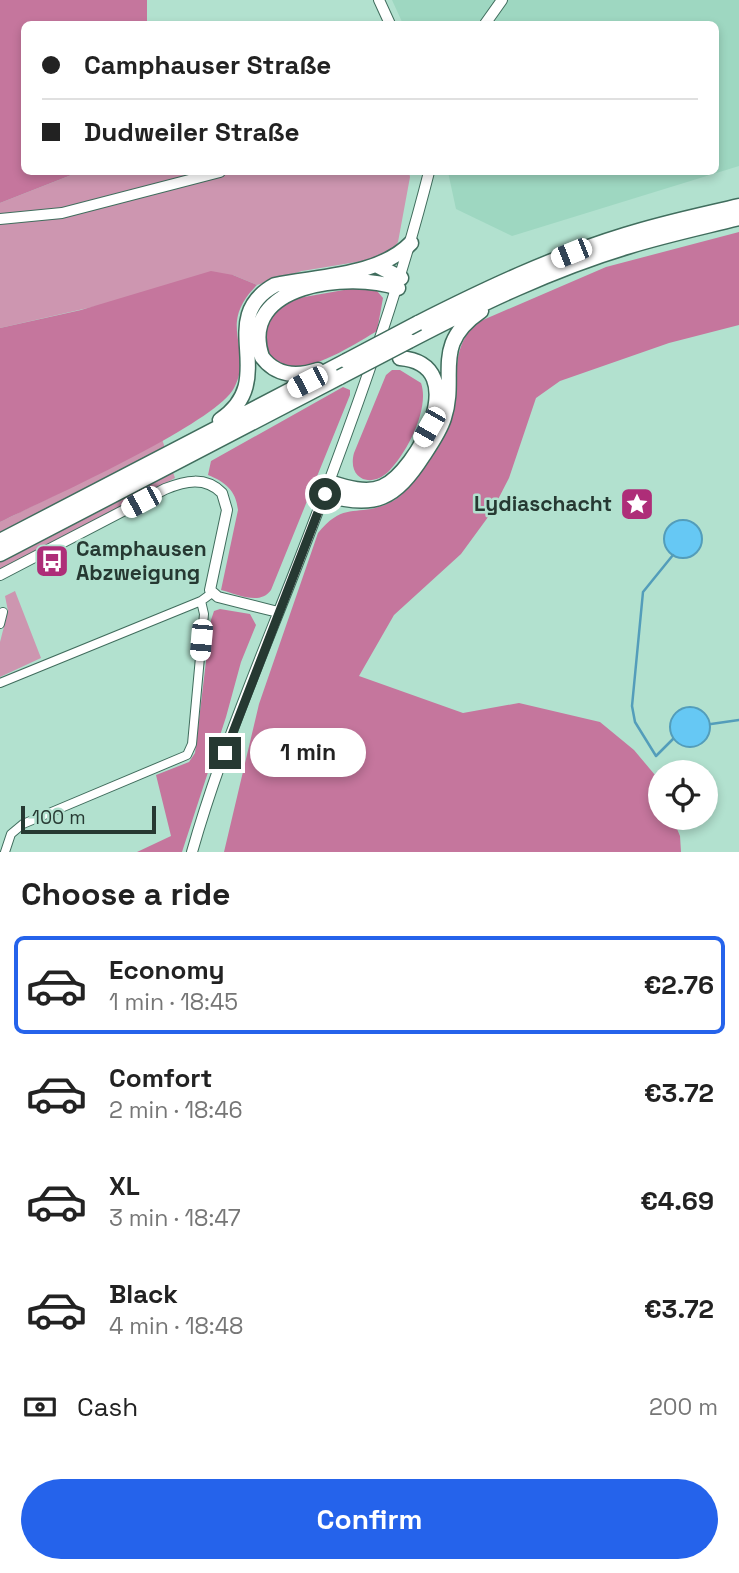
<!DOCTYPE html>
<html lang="en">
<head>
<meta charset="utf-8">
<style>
  :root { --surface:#fff; --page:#f6f6f6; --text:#222; --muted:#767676; --line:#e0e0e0; --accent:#2563eb }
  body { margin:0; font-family:"Space Grotesk",sans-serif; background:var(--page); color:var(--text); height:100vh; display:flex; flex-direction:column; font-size:26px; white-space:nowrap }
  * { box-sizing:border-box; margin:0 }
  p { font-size:23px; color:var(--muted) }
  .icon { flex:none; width:38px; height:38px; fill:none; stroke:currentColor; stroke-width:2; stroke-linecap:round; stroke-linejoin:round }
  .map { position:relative; height:852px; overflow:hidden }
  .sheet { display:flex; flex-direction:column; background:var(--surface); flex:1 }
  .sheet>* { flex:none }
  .hud { position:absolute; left:21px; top:21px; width:698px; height:154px; border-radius:10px; box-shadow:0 4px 10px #0003; display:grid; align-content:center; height:154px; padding:0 21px; background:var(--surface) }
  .fabs { position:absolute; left:648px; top:760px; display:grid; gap:14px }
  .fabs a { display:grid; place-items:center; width:70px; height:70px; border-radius:50%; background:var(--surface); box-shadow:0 4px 10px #0003; font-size:35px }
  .scale { position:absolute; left:21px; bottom:18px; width:135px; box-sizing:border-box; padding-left:7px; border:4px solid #263932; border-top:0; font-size:19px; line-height:24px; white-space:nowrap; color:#263932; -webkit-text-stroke:5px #b2e1cf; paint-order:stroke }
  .end { position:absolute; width:32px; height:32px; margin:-16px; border:9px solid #263932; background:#fff; box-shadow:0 0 0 4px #fff }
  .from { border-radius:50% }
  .bubble { position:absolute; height:49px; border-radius:24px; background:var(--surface); box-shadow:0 4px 10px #0003; font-size:23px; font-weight:700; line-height:49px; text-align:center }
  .car { position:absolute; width:21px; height:42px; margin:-21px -10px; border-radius:9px; box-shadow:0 0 5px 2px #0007; background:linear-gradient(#fff 24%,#345 0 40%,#fff 0 76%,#345 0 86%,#fff 0) }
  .hud b { display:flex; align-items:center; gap:24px; height:66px; font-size:26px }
  .hud b+b { border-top:2px solid var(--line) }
  .hud i { width:18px; height:18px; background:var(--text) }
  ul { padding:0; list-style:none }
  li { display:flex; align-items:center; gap:21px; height:98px; margin:0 14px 10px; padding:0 7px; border:4px solid transparent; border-radius:10px }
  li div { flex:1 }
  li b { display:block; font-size:26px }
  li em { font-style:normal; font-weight:700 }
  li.active { border-color:var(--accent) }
  li>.icon { width:63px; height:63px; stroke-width:1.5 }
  h2 { padding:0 21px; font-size:32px; line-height:84px }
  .pay { display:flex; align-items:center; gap:18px; height:77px; padding:0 21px; font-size:26px }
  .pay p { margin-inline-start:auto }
  .primary-button { display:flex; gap:14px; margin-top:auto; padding:14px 21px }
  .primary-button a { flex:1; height:80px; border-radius:42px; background:var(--accent); color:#fff; font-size:28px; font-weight:700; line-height:80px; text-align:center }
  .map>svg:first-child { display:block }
  .built { fill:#9ed7c1 }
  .green { fill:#cd96b0 }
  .forest { fill:#c5769d }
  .water { fill:#66c8f4; stroke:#539dba; stroke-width:2 }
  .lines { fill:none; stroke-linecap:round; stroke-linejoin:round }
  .stream { stroke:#539dba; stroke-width:2.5 }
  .minor-casing { stroke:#406d5d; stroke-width:10 }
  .tertiary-casing { stroke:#406d5d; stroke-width:12 }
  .motorway-casing { stroke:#406d5d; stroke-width:17 }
  .minor { stroke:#fff; stroke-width:8 }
  .tertiary { stroke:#fff; stroke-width:10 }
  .motorway { stroke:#fff; stroke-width:14 }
  .motorway-bridge-casing { stroke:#406d5d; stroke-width:17; stroke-linecap:butt }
  .motorway-bridge { stroke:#fff; stroke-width:14 }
  .route { stroke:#263932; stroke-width:9 }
  .labels { text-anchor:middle; stroke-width:5; stroke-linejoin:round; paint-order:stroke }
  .poi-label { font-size:21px; font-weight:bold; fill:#263932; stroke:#b2e1cf; text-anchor:end }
</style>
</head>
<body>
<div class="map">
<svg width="739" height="852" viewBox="0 0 739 852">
  <rect width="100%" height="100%" fill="#b2e1cf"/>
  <!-- built -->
  <path class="built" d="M392 0H739V166L512 236 456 209 448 172H716V24H403Z"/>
  <!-- green -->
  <path class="green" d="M79 172H409L410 177 398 242 387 257 302 271 257 285 233 275 0 328V203Z
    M162 439 175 478 0 570V522L102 472Z
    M15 591 41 658 0 677V642L8 611 5 596Z"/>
  <!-- forest -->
  <path class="forest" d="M0 0H147V24H24V172H79L0 203Z
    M739 232V325L669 343 560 381 536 398 509 478 491 513 461 554 394 615 359 676 463 713 519 703 600 722 634 750 655 775 660 788V817H672L680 836 681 852H224L259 704 318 533C345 500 357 518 389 503 405 496 415 479 426 465 439 449 453 424 455 403 458 371 452 348 476 323L606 267Z
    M211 271 233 275 257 285C215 327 255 348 234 388 215 424 45 500 0 522V328L81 310Z
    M372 285 383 298 377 331C353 345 276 397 265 345 263 337 265 326 266 318L293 299Z
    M392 370H400L421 383C430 408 407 453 389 471 371 489 347 479 354 453L386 375Z
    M343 387 350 390V395L271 590C260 606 237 594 221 590L238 510C236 490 225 482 208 475L211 461Z
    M220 609 250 614 256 625 241 662 226 717 182 852H137L171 836 156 775 189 762 195 753 211 620 214 611Z"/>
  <!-- water -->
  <path class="water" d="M664 539a19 19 0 1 1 38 0a19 19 0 1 1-38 0Z
    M670 727a20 20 0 1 1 40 0a20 20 0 1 1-40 0Z"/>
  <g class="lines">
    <!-- stream -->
    <path class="stream" d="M711 724 739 720
      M673 739 656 756 635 722 632 706 643 592 673 555"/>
    <!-- minor casing -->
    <g class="minor-casing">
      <path id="minor" d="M0 624 3 612
        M0 683 201 601 212 593
        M5 852 11 834 23 824 187 755 192 744 204 614 201 601"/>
    </g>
    <!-- tertiary casing -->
    <g class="tertiary-casing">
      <path id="tertiary" d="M379 0 390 24
        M485 24 502 0
        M0 219 62 213 220 172
        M0 575 165 489C185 481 205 476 222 493L227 510 210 590 218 597 278 612
        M192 852C220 753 261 658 298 563 348 434 395 306 429 172"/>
    </g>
    <!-- motorway casing -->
    <g class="motorway-casing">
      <path id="motorway" d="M378 266 401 278
        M418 323C485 289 553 257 625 235 662 223 701 215 739 206
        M409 341C480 304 553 269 630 246 666 235 703 227 739 218
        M318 370C297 377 276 376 262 357 237 283 351 271 398 288
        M220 420C281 379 213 319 275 285 319 276 379 276 411 243
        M329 482C345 487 366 494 382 487 417 472 475 364 400 358
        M325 494C375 510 396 498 423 456 431 444 440 431 444 418 458 374 431 345 481 311
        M0 541 346 361
        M0 554 340 377"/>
    </g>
    <!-- minor -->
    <use href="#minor" class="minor"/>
    <!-- tertiary -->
    <use href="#tertiary" class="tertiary"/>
    <!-- motorway -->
    <use href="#motorway" class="motorway"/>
    <!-- motorway-bridge casing -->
    <g class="motorway-bridge-casing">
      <path id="motorway-bridge" d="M346 361 418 323
        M340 377 409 341"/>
    </g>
    <!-- motorway-bridge -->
    <use href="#motorway-bridge" class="motorway-bridge"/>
  </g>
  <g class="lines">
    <!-- route -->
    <path class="route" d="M225 753 325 494"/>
  </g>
  <!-- icons -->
  <defs>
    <g id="sight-square" transform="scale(1.75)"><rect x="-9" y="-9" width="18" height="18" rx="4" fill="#ae2d78" stroke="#b2e1cf"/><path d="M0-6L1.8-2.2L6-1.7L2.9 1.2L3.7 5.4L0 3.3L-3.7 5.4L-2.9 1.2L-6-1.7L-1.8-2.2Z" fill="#fff"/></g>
    <g id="bus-square" transform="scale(1.75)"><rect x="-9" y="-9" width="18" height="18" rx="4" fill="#ae2d78" stroke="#b2e1cf"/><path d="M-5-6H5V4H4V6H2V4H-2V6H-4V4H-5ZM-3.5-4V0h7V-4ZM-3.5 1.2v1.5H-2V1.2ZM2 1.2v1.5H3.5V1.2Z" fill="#fff"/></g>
  </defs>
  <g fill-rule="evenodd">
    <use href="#sight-square" x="637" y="504"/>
    <use href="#bus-square" x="52" y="561"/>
  </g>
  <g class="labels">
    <!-- poi labels -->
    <g class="poi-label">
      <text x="612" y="511">Lydiaschacht</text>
      <text x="76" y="556" text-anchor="start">Camphausen<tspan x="76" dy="24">Abzweigung</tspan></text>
    </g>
  </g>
</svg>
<div class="fabs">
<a><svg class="icon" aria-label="locate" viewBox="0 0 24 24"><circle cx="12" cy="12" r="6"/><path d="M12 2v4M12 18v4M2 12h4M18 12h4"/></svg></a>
</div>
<div class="scale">100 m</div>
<i class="end from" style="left:325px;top:494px"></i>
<i class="end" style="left:225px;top:753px"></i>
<div class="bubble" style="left:250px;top:728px;width:116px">1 min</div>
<i class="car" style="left:571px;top:253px;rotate:248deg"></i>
<i class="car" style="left:307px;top:382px;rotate:243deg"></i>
<i class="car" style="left:429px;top:427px;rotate:210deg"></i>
<i class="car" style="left:141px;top:502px;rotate:242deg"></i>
<i class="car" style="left:201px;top:640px;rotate:185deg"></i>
<div class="hud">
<b><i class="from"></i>Camphauser Straße</b>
<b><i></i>Dudweiler Straße</b>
</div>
</div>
<section class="sheet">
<h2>Choose a ride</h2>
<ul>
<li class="active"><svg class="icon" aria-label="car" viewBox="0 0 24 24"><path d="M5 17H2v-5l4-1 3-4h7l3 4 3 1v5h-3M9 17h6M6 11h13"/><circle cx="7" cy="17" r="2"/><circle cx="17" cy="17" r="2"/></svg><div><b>Economy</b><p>1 min · 18:45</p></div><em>€2.76</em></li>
<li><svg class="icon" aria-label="car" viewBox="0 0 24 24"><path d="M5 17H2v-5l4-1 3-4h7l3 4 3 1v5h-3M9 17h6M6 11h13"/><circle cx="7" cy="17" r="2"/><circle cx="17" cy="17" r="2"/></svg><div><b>Comfort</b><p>2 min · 18:46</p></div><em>€3.72</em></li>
<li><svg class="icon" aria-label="car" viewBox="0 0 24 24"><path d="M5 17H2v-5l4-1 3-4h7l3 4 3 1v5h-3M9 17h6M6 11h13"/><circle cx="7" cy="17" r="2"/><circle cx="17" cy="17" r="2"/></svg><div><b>XL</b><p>3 min · 18:47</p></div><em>€4.69</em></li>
<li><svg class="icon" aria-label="car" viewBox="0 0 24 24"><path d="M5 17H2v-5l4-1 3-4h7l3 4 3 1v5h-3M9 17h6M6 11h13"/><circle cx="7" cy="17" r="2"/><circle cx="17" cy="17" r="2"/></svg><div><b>Black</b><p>4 min · 18:48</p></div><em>€3.72</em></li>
</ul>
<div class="pay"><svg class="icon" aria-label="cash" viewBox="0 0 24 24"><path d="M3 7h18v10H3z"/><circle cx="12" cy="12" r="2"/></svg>Cash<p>200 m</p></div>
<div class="primary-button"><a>Confirm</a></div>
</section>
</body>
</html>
